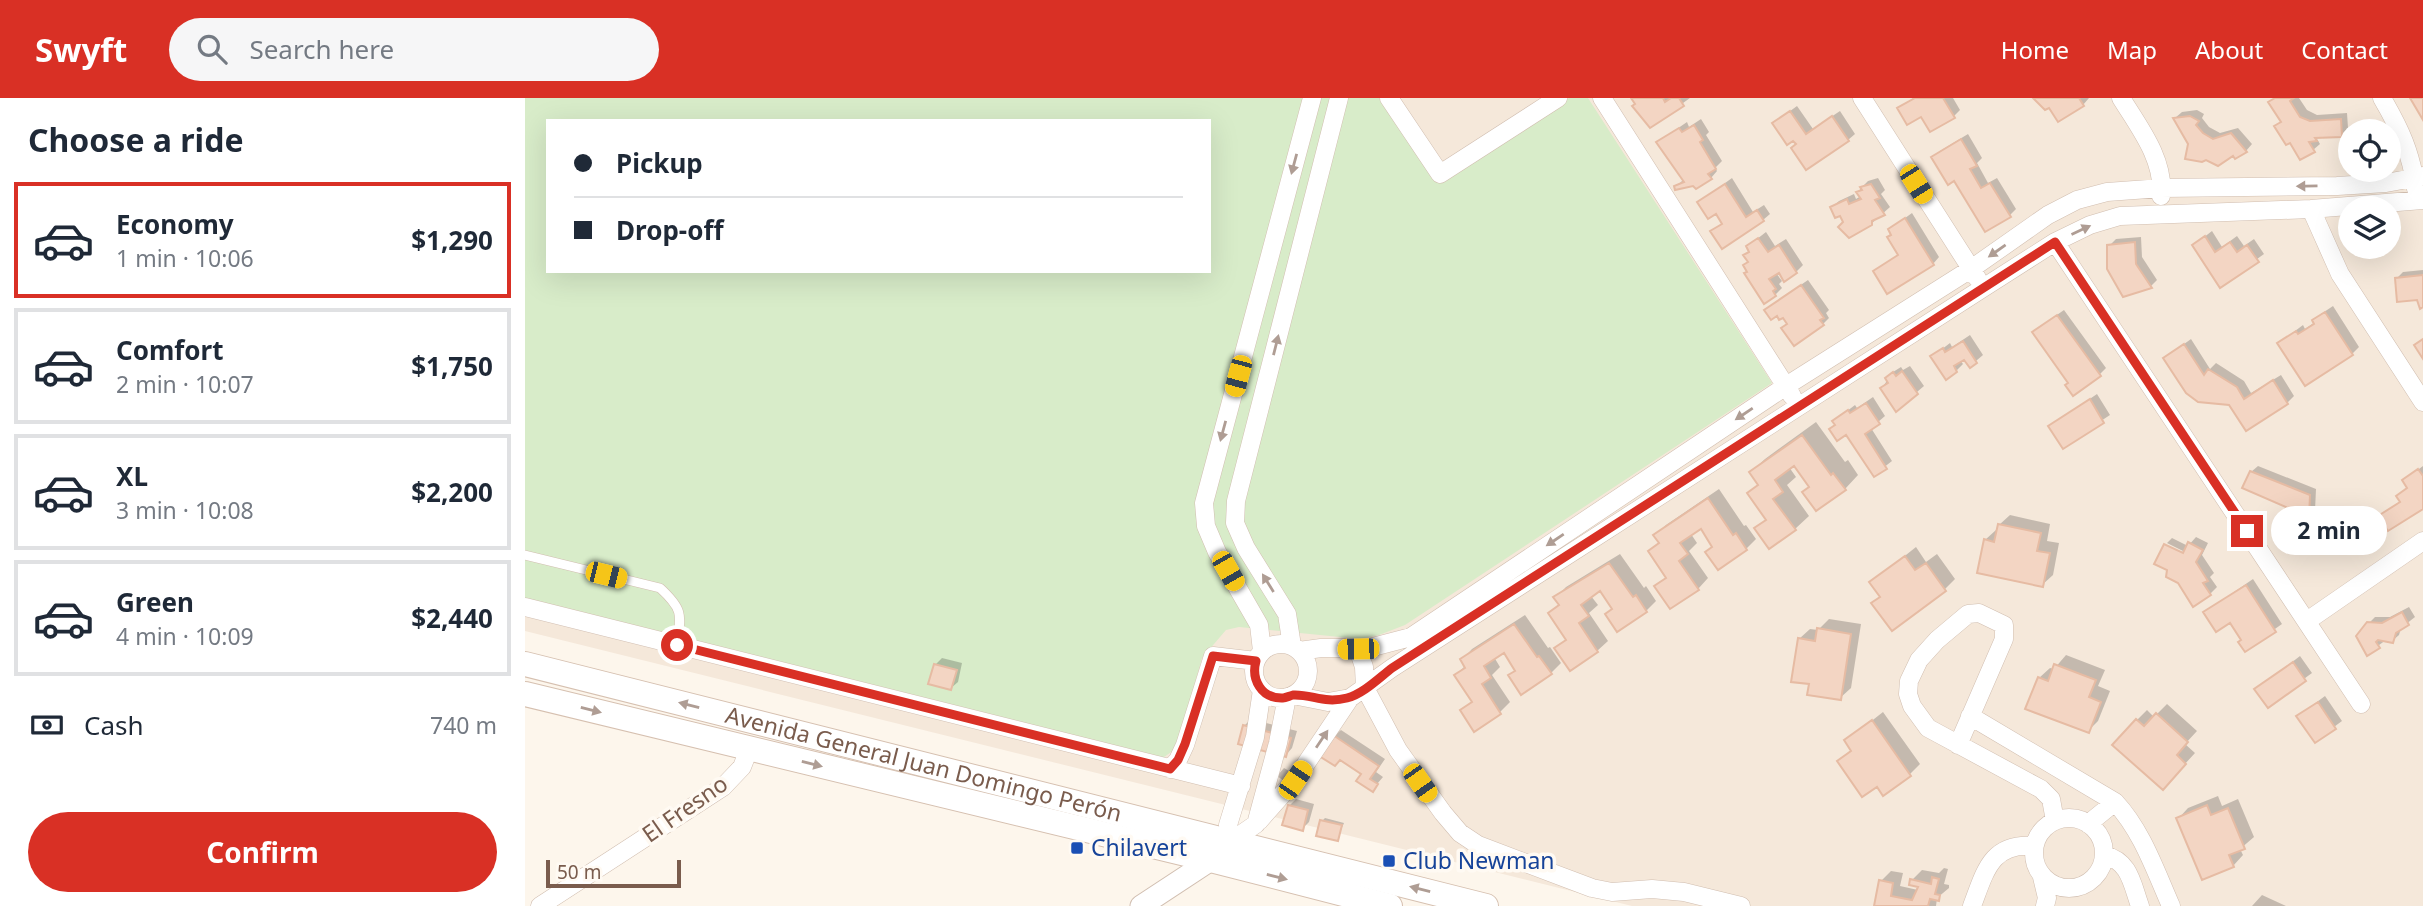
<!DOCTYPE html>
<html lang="en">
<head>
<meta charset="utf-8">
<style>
  :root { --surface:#fff; --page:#f6f6f7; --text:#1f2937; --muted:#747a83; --line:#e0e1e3; --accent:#d93025 }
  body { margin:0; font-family:"Noto Sans",sans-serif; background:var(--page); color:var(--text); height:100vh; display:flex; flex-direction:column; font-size:26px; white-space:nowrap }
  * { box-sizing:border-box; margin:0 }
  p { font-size:23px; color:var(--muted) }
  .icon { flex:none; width:38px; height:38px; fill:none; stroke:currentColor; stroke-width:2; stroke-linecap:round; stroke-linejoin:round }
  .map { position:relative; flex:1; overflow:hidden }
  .panel { display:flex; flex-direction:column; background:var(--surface); width:525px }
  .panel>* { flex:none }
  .banner { position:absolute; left:21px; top:21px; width:665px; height:154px; border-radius:0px; box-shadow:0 7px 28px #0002; display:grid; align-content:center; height:154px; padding:0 28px; background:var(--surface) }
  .fabs { position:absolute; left:1813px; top:21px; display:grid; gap:14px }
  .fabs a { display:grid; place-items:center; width:63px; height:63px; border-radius:50%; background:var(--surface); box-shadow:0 7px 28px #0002; font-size:35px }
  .scale { position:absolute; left:21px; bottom:18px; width:135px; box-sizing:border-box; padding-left:7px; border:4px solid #7a5c4d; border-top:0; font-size:19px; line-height:24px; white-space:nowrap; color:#7a5c4d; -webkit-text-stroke:5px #fffaf3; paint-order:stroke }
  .end { position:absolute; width:32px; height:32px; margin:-16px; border:9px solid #d93025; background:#fff; box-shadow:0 0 0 4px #fff }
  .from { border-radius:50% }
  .bubble { position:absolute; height:49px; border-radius:24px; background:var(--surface); box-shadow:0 7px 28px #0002; font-size:23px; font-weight:700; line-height:49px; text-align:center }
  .car { position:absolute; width:21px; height:42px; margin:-21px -10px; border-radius:9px; box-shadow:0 0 5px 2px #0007; background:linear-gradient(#f5c518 24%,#345 0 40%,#f5c518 0 76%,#345 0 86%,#f5c518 0) }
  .banner b { display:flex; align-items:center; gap:24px; height:66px; font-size:26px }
  .banner b+b { border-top:2px solid var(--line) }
  .banner i { width:18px; height:18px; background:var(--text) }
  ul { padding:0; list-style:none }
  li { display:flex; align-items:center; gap:21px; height:116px; margin:0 14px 10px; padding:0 14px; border:4px solid var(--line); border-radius:0px }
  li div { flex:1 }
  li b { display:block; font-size:26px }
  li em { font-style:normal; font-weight:700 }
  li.active { border-color:var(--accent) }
  li>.icon { width:63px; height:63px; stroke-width:1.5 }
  h2 { padding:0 28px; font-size:32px; line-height:84px }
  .pay { display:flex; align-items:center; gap:18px; height:77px; padding:0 28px; font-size:26px }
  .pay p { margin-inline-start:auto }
  .action { display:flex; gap:14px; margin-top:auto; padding:14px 28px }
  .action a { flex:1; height:80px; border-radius:42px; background:var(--accent); color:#fff; font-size:28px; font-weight:700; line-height:80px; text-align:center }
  header { display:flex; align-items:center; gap:42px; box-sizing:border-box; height:98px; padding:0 35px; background:var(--accent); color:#fff }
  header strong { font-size:33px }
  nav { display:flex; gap:38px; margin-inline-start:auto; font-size:24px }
  .search { width:490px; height:63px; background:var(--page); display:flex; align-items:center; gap:18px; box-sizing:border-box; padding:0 24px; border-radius:38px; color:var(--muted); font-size:26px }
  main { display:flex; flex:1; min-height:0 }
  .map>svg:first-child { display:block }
  .residential { fill:#f5e8da; fill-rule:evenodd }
  .green { fill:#d8ecc9; fill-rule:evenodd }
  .shadow { fill:#0003 }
  .building { fill:#f3d5c3; stroke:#e6bba3; stroke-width:2 }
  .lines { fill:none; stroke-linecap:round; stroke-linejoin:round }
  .service-casing { stroke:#d1beb0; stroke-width:10 }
  .minor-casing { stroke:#d1beb0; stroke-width:19 }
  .tertiary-casing { stroke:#d1beb0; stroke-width:23 }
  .secondary-casing { stroke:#d6c0b0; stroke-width:26 }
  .service { stroke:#fff; stroke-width:9 }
  .minor { stroke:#fff; stroke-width:18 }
  .tertiary { stroke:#fff; stroke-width:21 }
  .secondary { stroke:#fff; stroke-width:24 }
  .oneway { fill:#af9d94 }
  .route { stroke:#d93025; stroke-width:9 }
  .transit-dot { fill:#1a4fb4; stroke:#fffaf3; stroke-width:2.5 }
  .labels { text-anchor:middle; stroke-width:7; stroke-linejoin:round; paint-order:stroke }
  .street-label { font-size:23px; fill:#7a5c4d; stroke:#fffaf3 }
  .transit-label { font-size:23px; fill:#164399; stroke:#fffaf3; text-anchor:start }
</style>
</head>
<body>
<header>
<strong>Swyft</strong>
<div class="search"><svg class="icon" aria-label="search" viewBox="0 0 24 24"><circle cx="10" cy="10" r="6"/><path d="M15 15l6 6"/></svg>Search here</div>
<nav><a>Home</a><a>Map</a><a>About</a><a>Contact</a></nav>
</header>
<main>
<section class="panel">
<h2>Choose a ride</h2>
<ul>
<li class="active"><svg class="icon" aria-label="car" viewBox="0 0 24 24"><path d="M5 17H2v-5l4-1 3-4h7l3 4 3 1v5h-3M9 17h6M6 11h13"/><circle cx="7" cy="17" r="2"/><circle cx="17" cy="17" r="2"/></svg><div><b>Economy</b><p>1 min · 10:06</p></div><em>$1,290</em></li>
<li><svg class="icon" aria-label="car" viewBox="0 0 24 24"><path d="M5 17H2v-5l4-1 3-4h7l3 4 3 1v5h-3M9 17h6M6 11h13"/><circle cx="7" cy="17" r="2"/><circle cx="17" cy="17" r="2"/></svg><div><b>Comfort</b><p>2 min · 10:07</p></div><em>$1,750</em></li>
<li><svg class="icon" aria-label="car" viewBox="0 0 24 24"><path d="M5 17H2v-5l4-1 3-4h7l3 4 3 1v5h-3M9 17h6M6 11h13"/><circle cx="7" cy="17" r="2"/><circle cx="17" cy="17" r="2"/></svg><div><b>XL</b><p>3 min · 10:08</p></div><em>$2,200</em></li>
<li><svg class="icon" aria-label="car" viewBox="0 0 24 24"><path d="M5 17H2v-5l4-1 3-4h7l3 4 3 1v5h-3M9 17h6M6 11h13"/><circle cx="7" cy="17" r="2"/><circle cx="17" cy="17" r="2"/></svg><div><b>Green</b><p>4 min · 10:09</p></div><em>$2,440</em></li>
</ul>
<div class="pay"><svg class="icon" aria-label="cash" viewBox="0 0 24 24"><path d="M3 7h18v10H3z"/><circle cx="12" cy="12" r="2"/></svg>Cash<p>740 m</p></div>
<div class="action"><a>Confirm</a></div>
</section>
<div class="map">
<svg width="1898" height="808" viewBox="0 0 1898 808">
  <rect width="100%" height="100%" fill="#fdf6ec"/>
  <!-- residential -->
  <path class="residential" d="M0 0H1898V808H1107L0 533ZM23 23H684V173H23ZM1825 33H1864V72H1825ZM1825 110H1864V149H1825Z"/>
  <!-- green -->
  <path class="green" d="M0 0H854L914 85 1044 0H1063L1247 285 880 527 854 537 835 541 714 529 701 532 677 560 652 650 639 659 630 660 0 501ZM23 23H684V173H23Z"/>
  <!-- shadow -->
  <path class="shadow" d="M1108 0H1165L1126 28Z
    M1388 0H1428L1435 12 1428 19 1375 11Z
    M1511 0H1564L1558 7Z
    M1750 0H1774L1782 12 1792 17 1822 15 1823 30 1816 37 1794 38 1792 41 1795 46 1788 52 1765 43 1751 28 1757 22 1746 4Z
    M1272 8 1288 31 1315 13 1330 36 1323 42 1272 46 1249 25Z
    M1672 12 1679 16 1677 20 1684 29 1695 35 1713 30 1727 46 1721 53 1709 56 1665 46 1650 20 1657 14Z
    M1176 21 1184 34 1181 37 1197 63 1190 70 1192 73 1186 80 1151 89 1159 81 1133 44 1162 24 1164 29Z
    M1443 36 1457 60 1452 65 1463 85 1472 80 1491 111 1484 118 1430 81 1408 59 1415 53Z
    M1207 80 1228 114 1239 107 1245 116 1238 122 1188 133 1198 124 1192 114 1174 104Z
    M1353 80 1360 92 1356 96 1365 109 1346 126 1320 124 1315 115 1307 109 1314 103 1329 96 1331 101 1336 98 1333 94 1337 89 1343 83Z
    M1387 115 1414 159 1408 166 1350 173 1374 156 1365 131Z
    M1687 133 1697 149 1712 138 1719 148 1729 141 1739 156 1696 187 1669 147Z
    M1241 134 1250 148 1261 141 1278 167 1271 174 1254 173 1251 175 1257 183 1254 186 1257 190 1250 197 1224 173 1226 152 1223 148Z
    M1616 139 1617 159 1632 182 1626 188 1584 148 1591 141Z
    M1898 172V207L1894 200 1871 181 1878 174Z
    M1283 182 1304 212 1301 215 1304 220 1298 226 1264 225 1248 206Z
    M1808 208 1834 249 1827 256 1754 245 1778 227 1780 231 1790 224 1789 223 1796 216Z
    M1539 212 1581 270 1574 277 1545 285 1516 228Z
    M1445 237 1458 257 1445 268 1440 259 1435 262 1438 266 1431 273 1408 258 1425 245 1427 249Z
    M1666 241 1685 271 1691 265 1719 283 1726 295 1756 277 1769 298 1762 305H1705L1640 260Z
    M1385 268 1399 288 1372 311 1357 290 1368 274 1376 269 1378 272Z
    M1572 296 1585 317 1538 348 1525 328Z
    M1348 299 1360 318 1346 330 1367 363 1349 377 1322 334 1309 323 1330 307 1332 310Z
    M1291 324 1320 364 1323 362 1333 377 1320 391 1286 388 1270 365 1264 369 1271 379 1262 387 1284 418 1270 431 1231 430 1242 420 1224 395 1234 385 1226 374 1240 361Z
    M1733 368 1791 391 1790 413 1783 419 1778 417 1773 430 1766 437 1763 408 1726 374Z
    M1898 368V409L1855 418 1876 403 1873 398 1884 389 1879 382Z
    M1194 391 1219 428 1221 427 1231 441 1221 451 1189 447 1176 429 1166 436 1172 445 1164 453 1183 480 1173 491 1132 488 1142 478 1125 453 1135 443 1131 437 1141 427Z
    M1485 417 1525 426 1522 443 1534 445 1528 477 1517 487 1460 442 1471 432 1473 433 1474 427Z
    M1671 439 1683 445 1677 457 1689 475 1685 479 1692 489 1685 496 1632 465 1641 447 1665 460 1666 457 1642 445 1647 440 1663 448Z
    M1391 449 1401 464 1412 456 1430 481 1420 491 1367 530 1349 505 1356 497 1347 484Z
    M1095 456 1119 490 1121 488 1131 503 1121 513 1089 510 1076 491 1066 498 1073 507 1064 515 1083 543 1072 553 1045 571 1031 551 1042 540 1025 515 1035 505 1031 499 1041 489Z
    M1728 481 1757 526 1720 552 1718 542 1706 523 1680 514Z
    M1884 509 1890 519 1876 530 1874 537 1867 543 1861 542 1843 555V526L1850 519H1865Z
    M1000 517 1023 550 1025 549 1036 565 1026 575 985 578 992 571 980 553 969 559 975 569 967 577 985 604 975 614 937 612 948 602 931 577 941 567 937 562 947 551Z
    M1304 521 1336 526 1326 590 1315 600 1286 585 1274 541 1285 531 1293 532Z
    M1541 557 1580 572 1573 588 1585 593 1573 623 1563 633 1514 580 1525 570 1529 571Z
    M1775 558 1787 575 1743 607 1732 591Z
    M417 560 437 565 433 584 426 590 410 567Z
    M1800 598 1817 623 1790 643 1773 618Z
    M1642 606 1672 633 1660 646 1670 655 1648 679 1612 622 1622 612 1629 619Z
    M1358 614 1395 666 1385 676 1358 695 1353 686 1314 663 1327 651 1321 643Z
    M726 621 772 633 767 650 761 657 719 628Z
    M816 632 860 661 851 674 858 679 847 692 838 675 809 638Z
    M759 670 769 676 762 685 752 678Z
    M1693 698 1697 708 1713 701 1729 739 1715 751 1718 757 1708 768 1653 721 1663 710Z
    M771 701 789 706 784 724 777 731 764 708Z
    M800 720 819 725 812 741 797 723Z
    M1419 770 1423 771 1419 786 1424 787V790L1412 800 1411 808H1350L1356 783 1366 773 1378 775 1375 788 1393 792 1395 787 1387 782 1397 772 1414 775Z
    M1737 797 1761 808H1727Z"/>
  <!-- building -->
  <path class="building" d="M1106 0H1138L1140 4 1146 0H1154L1159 8 1125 30 1107 8 1110 6Z
    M1390 0H1418L1430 20 1405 34 1396 19 1382 27 1372 10Z
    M1508 0H1554L1559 8 1533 24 1524 10 1520 12Z
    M1750 0H1769L1765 3 1775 19 1785 23 1816 21 1817 39 1790 40 1792 43 1784 44 1790 54 1775 62 1765 45 1761 47 1749 28 1756 24 1743 4Z
    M1885 0H1898V22Z
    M1265 13 1281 36 1307 18 1324 43 1281 72 1266 50 1271 46 1268 43 1262 47 1247 25Z
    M1665 18 1674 23 1671 27 1678 35 1688 41 1706 35 1722 54 1710 61 1708 58 1693 68 1681 62 1677 64 1660 61 1663 46 1648 20Z
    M1169 27 1178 42 1175 44 1191 71 1183 76 1187 81 1171 91 1168 88 1150 92 1149 88 1159 84 1131 44 1154 30 1157 34Z
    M1436 41 1452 68 1445 71 1456 90 1465 85 1486 119 1460 134 1429 83 1423 87 1406 59Z
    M1200 86 1221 119 1232 112 1239 123 1197 151 1185 133 1197 126 1191 116 1183 121 1172 104Z
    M1346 86 1355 100 1350 102 1360 117 1347 123V127L1324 140 1313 129 1318 124 1315 118 1310 120 1305 109 1322 101 1324 106 1336 101 1331 94 1337 92 1335 89Z
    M1380 120 1409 167 1362 196 1348 173 1373 157 1362 139 1366 137 1363 131Z
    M1680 138 1690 154 1705 144 1712 154 1722 147 1734 164 1695 190 1667 147Z
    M1233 140 1243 154 1254 147 1272 175 1259 184 1254 175 1244 181 1251 191 1248 193 1251 198 1239 206 1219 175 1222 174 1218 167 1223 164 1218 157 1224 154 1221 148Z
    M1610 144 1611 166 1627 190 1598 199 1582 171V147Z
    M1898 177V209L1895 211 1892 202 1872 204 1870 180Z
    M1276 187 1299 220 1295 222 1299 227 1269 248 1256 230 1262 226 1258 220 1254 222 1252 218 1246 222 1239 212Z
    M1800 214 1828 257 1780 288 1752 245 1771 233 1773 236 1789 226 1787 222Z
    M1532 217 1576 278 1548 298 1540 287 1543 285 1507 234Z
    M1898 241V261L1889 247Z
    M1438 243 1452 265 1445 270 1439 262 1429 268 1432 274 1421 282 1405 258 1418 250 1420 254Z
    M1659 246 1679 277 1683 271 1712 289 1719 301 1748 282 1763 306 1721 333 1704 307 1673 304 1661 295 1638 260Z
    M1377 273 1393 296 1371 314 1355 290 1363 285 1360 280 1368 274 1371 278Z
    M1565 301 1579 325 1538 351 1523 328Z
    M1341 305 1355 326 1340 336 1362 371 1349 379 1321 337 1312 343 1304 331 1310 327 1307 323 1323 312 1325 315Z
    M1277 337 1306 377 1308 375 1321 392 1291 413 1277 394 1284 389 1269 368 1250 382 1258 394 1248 401 1271 432 1244 451 1229 430 1241 422 1222 395 1233 387 1224 374Z
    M1893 371 1898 378V411L1863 433 1853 418 1875 404 1871 398 1882 390 1877 382Z
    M1725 373 1785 397 1784 421 1774 417 1767 439 1754 434 1761 409 1717 390Z
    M1183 400 1208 437 1211 435 1222 452 1193 472 1180 454 1187 449 1176 431 1155 445 1163 456 1154 463 1174 492 1145 511 1129 488 1141 480 1123 453 1134 445 1128 437Z
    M1473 426 1516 435 1512 453 1525 455 1518 489 1452 475 1459 441 1469 444Z
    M1663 444 1678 452 1671 464 1683 483 1678 485 1686 497 1668 509 1653 485 1641 479 1642 472 1629 466 1639 446 1658 455Z
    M1380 458 1390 472 1401 465 1421 493 1367 533 1346 505 1355 499 1344 484Z
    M1084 465 1108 499 1111 497 1122 514 1092 534 1080 516 1087 511 1075 493 1056 507 1064 518 1054 525 1073 554 1045 573 1029 550 1041 542 1023 515 1034 507 1028 499Z
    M1721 487 1751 534 1720 554 1713 544 1716 542 1705 525 1691 534 1678 514Z
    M1877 514 1884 527 1871 535 1868 545 1853 542 1851 544 1855 550 1842 558 1831 538 1842 524 1857 525Z
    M989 526 1012 559 1014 558 1027 576 996 597 983 577 990 573 979 555 959 568 966 580 957 586 976 616 949 634 935 612 947 604 929 577 940 570 935 561Z
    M1292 530 1326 536 1316 602 1282 597 1284 586 1266 584 1273 540 1290 543Z
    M1768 564 1781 583 1743 610 1729 591Z
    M409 566 432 572 426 592 403 586Z
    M1529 566 1571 582 1564 599 1576 604 1564 635 1500 611 1513 579 1523 583Z
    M1793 604 1811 631 1790 645 1771 618Z
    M1631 615 1663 644 1652 657 1661 666 1638 692 1587 647 1611 621 1619 628Z
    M1347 622 1386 678 1358 698 1352 689 1337 699 1312 663 1326 653 1319 642Z
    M718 627 766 640 761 659 713 646Z
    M808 637 854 668 845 681 853 686 848 694 831 683 836 676 815 662 810 668 794 658Z
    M763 707 783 712 778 733 757 727Z
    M1682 707 1686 717 1703 710 1720 751 1704 757 1709 769 1677 782 1651 720Z
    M795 722 817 727 813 743 791 738Z
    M1407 779 1414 781 1410 796 1415 797 1414 803 1405 801 1403 808H1349L1354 782 1368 785 1366 798 1387 802 1393 789 1384 787 1385 781 1406 786Z"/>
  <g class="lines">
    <!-- service casing -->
    <g class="service-casing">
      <path id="service" d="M0 457 135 490C159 512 156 517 152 547"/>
    </g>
    <!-- minor casing -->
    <g class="minor-casing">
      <path id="minor" d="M864 0 915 76 1033 0
        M1077 0 1267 298
        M1337 0 1452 180
        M1596 0C1614 29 1640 62 1636 98
        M1857 0C1875 31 1886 54 1891 91
        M1786 111 1815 176 1898 304
        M1530 144 1836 606
        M0 509 716 688
        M1782 523 1898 443
        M729 573a27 27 0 1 1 54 0a27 27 0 1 1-54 0Z
        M767 548 762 516 721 450 710 425 711 403 814 0
        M833 551 839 569 840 590 873 652 918 715 935 735 953 747 1067 790 1087 794 1127 791 1159 794 1216 808
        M737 553 734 527 692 454 681 428 679 405 787 0
        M774 553 796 550H844L886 539 1261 288 1446 171 1523 117 1552 102 1582 94 1637 90 1812 88 1861 85 1898 78
        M737 592 730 639 703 727 705 744 731 726 753 645 762 599
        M768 597 803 604 825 600 867 570 1458 190 1530 144 1565 127 1595 118 1786 111 1898 102
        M1445 618 1590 704C1617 733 1630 772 1646 808
        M1433 647 1479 541V527L1454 515 1443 516 1412 542 1394 562 1384 583 1383 596 1387 608 1403 630 1516 691 1526 701 1530 723
        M645 671 653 662 660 647 688 558 731 563
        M1509 755a35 35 0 1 1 70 0a35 35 0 1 1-70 0Z
        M734 723 770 682 825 600
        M1563 726 1590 704
        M1579 757C1605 763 1607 786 1615 808
        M1517 779 1522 800 1520 808
        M15 808 198 689 217 669 224 651
        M1447 808C1460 774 1466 744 1509 748"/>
    </g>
    <!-- tertiary casing -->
    <g class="tertiary-casing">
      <path id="tertiary" d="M616 808 686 762 695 753"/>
    </g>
    <!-- secondary casing -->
    <g class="secondary-casing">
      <g id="secondary">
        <path id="s1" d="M0 566 961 808"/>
        <path d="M0 596 686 762 865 808"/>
      </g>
    </g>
    <!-- service -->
    <use href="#service" class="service"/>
    <!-- minor -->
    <use href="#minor" class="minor"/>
    <!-- tertiary -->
    <use href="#tertiary" class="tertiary"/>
    <!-- secondary -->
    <use href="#secondary" class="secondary"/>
  </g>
  <!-- one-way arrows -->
  <defs><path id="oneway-solid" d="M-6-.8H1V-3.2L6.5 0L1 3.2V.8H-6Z" transform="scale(1.75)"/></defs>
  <g class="oneway">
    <use href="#oneway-solid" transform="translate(769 66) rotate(105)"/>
    <use href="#oneway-solid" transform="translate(1782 88) rotate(179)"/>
    <use href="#oneway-solid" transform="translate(1556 132) rotate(-25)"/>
    <use href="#oneway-solid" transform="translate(1472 153) rotate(145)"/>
    <use href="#oneway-solid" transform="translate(751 247) rotate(-76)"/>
    <use href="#oneway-solid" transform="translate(1219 316) rotate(146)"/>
    <use href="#oneway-solid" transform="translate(698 333) rotate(105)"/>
    <use href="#oneway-solid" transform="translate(1030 442) rotate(146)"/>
    <use href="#oneway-solid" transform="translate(743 485) rotate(-122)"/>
    <use href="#oneway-solid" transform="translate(164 607) rotate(-166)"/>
    <use href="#oneway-solid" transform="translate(66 612) rotate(14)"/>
    <use href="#oneway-solid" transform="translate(797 641) rotate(-56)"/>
    <use href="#oneway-solid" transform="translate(287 666) rotate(14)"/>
    <use href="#oneway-solid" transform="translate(752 779) rotate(14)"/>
    <use href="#oneway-solid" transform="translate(895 791) rotate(-166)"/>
  </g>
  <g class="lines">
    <!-- route -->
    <path class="route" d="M152 547 645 671 653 662 660 646 688 558 731 563C726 581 736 601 758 600 761 600 764 598 768 597 787 596 799 606 822 600 838 596 854 580 867 570L1530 144 1722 433"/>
  </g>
  <!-- markers -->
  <g class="transit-dot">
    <rect x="545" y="743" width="14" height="14" rx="3.5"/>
    <rect x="857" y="756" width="14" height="14" rx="3.5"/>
  </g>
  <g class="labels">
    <!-- street labels -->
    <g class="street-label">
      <text dy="8" stroke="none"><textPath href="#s1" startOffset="411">Avenida General Juan Domingo Perón</textPath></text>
      <text transform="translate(160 711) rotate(-35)" y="8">El Fresno</text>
    </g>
    <!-- transit labels -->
    <g class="transit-label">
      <text x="566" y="758">Chilavert</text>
      <text x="878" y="771">Club Newman</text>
    </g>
  </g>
</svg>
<div class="fabs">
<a><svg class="icon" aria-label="locate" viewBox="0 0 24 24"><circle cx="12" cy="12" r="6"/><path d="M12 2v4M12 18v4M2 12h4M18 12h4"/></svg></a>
<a><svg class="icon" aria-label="layers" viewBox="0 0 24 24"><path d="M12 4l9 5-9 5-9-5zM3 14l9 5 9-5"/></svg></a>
</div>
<div class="scale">50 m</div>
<i class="end from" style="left:152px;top:547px"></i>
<i class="end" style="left:1722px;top:433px"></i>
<div class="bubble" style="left:1746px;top:408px;width:116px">2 min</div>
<i class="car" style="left:1391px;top:86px;rotate:148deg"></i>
<i class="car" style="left:713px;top:278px;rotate:195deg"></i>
<i class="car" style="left:703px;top:473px;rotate:150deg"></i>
<i class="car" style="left:81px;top:477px;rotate:104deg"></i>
<i class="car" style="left:833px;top:551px;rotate:269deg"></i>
<i class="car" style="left:770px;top:682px;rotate:34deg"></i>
<i class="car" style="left:895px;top:685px;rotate:145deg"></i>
<div class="banner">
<b><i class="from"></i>Pickup</b>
<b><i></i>Drop-off</b>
</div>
</div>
</main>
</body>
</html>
